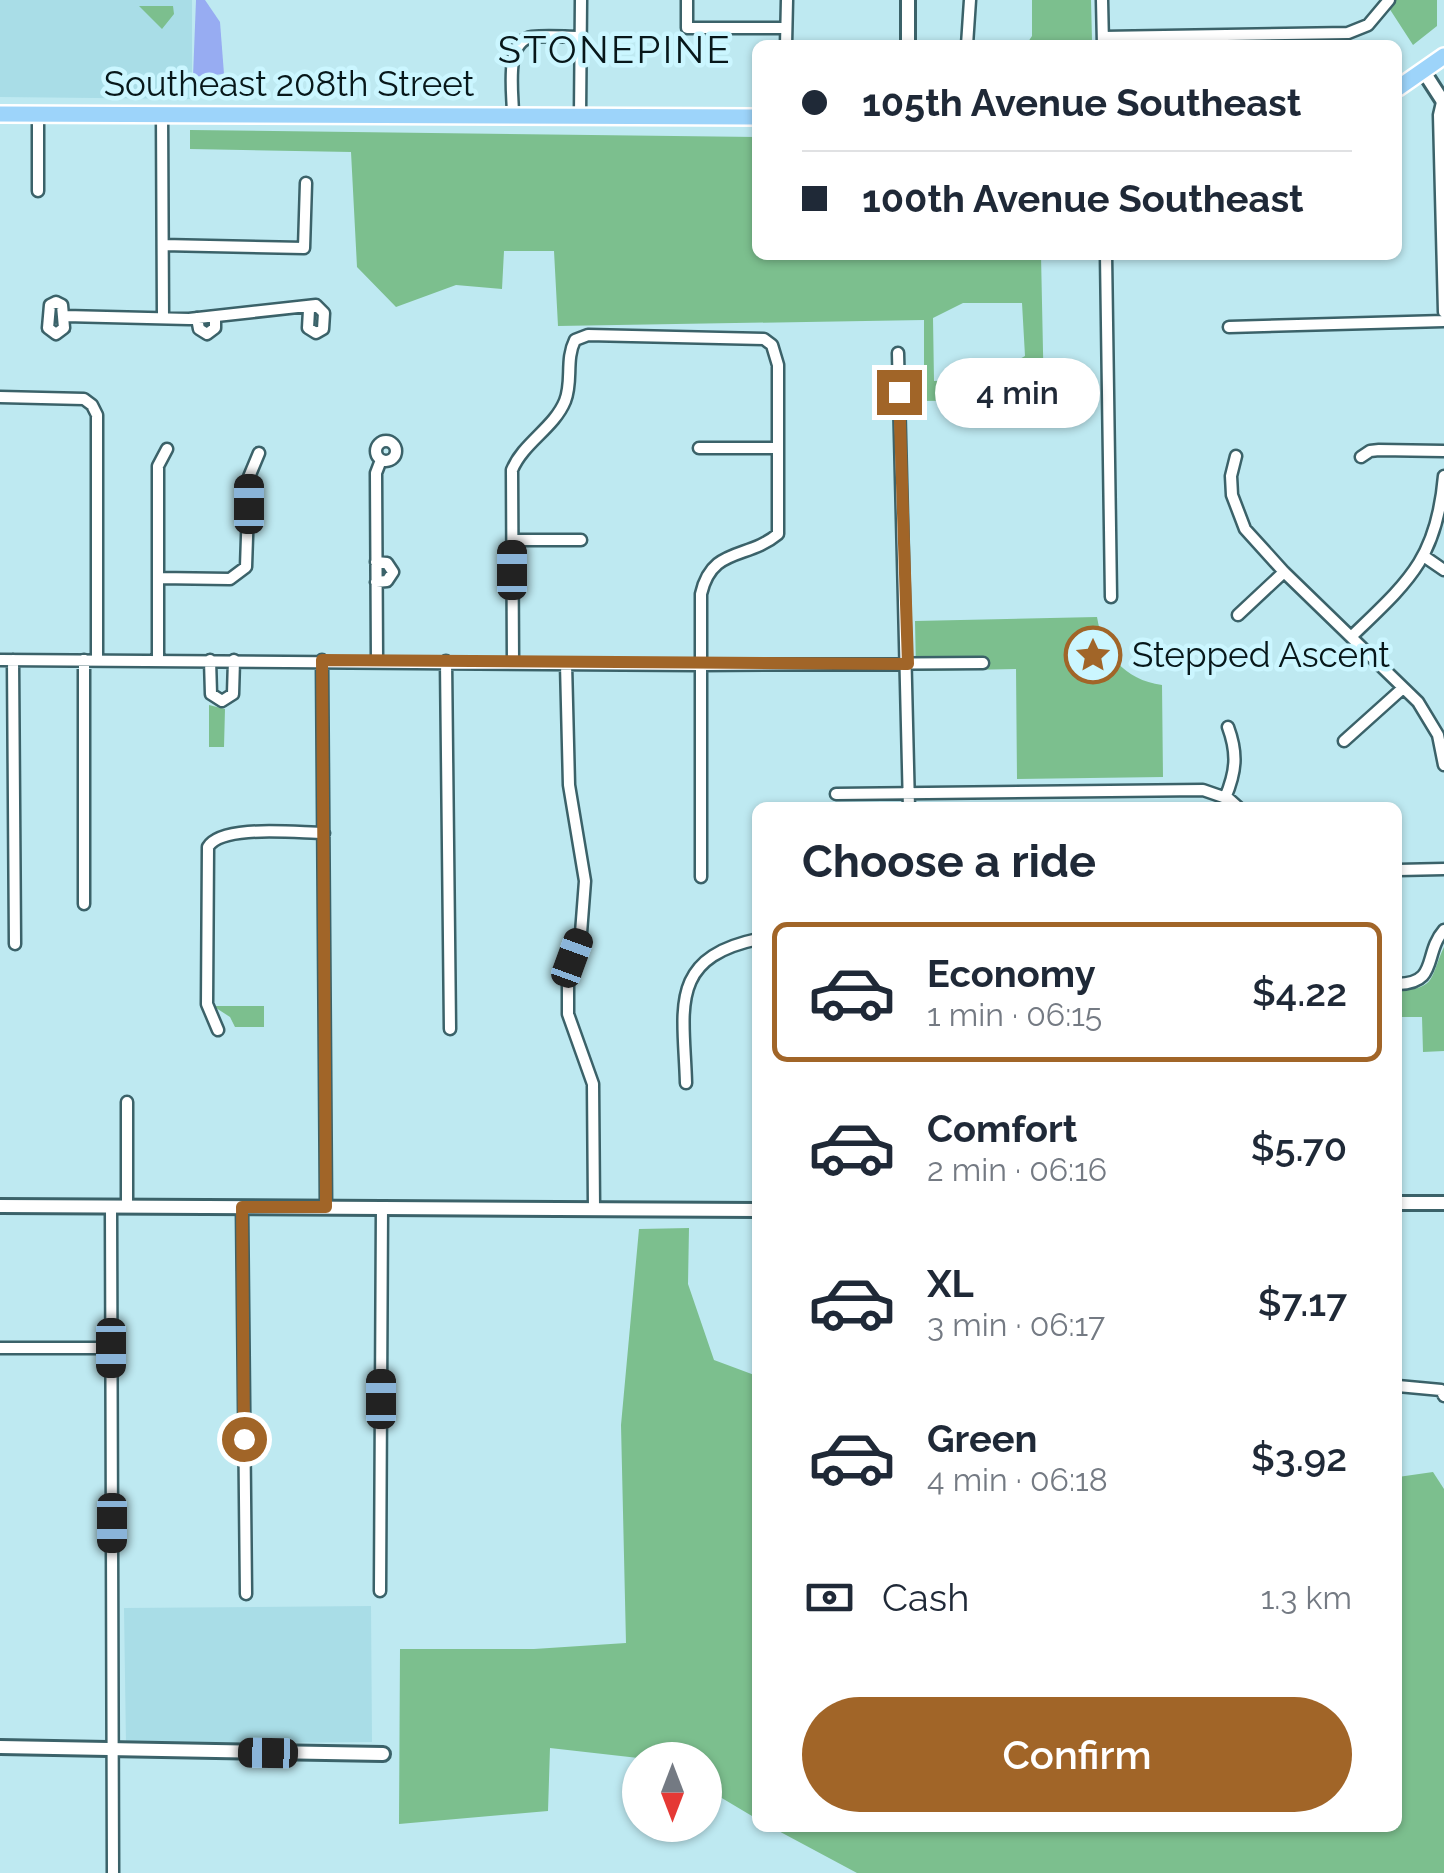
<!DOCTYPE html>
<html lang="en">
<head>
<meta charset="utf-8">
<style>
  :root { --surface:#fff; --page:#f6f6f7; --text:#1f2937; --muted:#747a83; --line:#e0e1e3; --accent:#a16528 }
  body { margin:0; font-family:Raleway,sans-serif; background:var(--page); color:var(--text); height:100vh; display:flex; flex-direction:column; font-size:38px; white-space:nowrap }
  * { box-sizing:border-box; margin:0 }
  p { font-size:32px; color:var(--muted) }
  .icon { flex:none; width:55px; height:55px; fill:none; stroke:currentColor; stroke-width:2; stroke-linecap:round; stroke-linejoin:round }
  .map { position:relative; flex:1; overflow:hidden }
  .sheet { position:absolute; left:752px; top:802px; width:650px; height:1030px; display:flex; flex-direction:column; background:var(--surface); border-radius:15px; box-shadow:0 2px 8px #0004 }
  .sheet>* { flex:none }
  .guide { position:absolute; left:752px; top:40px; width:650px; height:220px; border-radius:15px; box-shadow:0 2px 8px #0004; display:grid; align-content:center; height:220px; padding:0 50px; background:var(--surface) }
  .needle { width:65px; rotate:180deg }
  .tools { position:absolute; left:622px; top:1742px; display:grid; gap:20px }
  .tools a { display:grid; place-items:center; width:100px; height:100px; border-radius:50%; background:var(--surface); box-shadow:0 2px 8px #0004; font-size:50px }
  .end { position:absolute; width:45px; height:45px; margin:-22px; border:12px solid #a16528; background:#fff; box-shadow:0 0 0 5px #fff }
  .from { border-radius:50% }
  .bubble { position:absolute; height:70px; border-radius:35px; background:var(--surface); box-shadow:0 2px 8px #0004; font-size:32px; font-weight:600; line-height:70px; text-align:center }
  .car { position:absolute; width:30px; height:60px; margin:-30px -15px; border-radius:12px; box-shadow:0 0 8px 2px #0007; background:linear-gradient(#222 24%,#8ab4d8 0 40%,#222 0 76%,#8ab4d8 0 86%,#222 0) }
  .guide b { display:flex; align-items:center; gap:35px; height:95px; font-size:38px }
  .guide b+b { border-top:2px solid var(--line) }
  .guide i { width:25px; height:25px; background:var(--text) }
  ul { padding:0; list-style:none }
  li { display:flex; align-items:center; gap:30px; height:140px; margin:0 20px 15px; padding:0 30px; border:5px solid transparent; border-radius:15px }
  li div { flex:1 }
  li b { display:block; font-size:38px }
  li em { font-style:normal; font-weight:600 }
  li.current { border-color:var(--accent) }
  li>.icon { width:90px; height:90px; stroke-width:1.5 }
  h2 { padding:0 50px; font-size:45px; line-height:120px }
  .pay { display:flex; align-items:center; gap:25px; height:110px; padding:0 50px; font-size:38px }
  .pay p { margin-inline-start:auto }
  .action { display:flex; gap:20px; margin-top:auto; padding:20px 50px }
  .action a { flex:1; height:115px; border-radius:60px; background:var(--accent); color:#fff; font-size:40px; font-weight:600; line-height:115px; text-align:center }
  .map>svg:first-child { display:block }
  .built { fill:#a9dde7 }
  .green { fill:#7cbf8e; fill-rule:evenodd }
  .water { fill:#97acf2 }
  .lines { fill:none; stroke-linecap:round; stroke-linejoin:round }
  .minor-casing { stroke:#3b6269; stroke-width:15 }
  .tertiary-casing { stroke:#3b6269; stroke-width:18 }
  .primary-casing { stroke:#fff; stroke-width:20 }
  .minor { stroke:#fff; stroke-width:10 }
  .tertiary { stroke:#fff; stroke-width:12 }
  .primary { stroke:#9dd4fa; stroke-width:15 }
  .route { stroke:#a16528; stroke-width:12 }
  .labels { text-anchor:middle; stroke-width:9; stroke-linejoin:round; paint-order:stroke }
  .street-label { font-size:35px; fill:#07171a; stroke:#cbf6ff }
  .poi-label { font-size:35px; fill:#07171a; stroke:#cbf6ff; text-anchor:start }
  .neighbourhood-label { font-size:38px; letter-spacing:2.5px; fill:#07171a; stroke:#cbf6ff }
</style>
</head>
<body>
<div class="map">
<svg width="1444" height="1873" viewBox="0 0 1444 1873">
  <rect width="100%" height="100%" fill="#bee9f1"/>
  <!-- built -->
  <path class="built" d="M0 0H192V99L0 97Z
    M1142 803V808L971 807Z
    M371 1606 372 1742 126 1744 124 1608Z"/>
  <!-- green -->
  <path class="green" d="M1032 0H1091L1092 41 1026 45 1032 36Z
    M1394 0H1437V26L1413 45 1389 8Z
    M139 6H173L174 14 162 29Z
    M190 130 757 137 758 255H1041L1044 399 924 401V320L558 326 554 251H504L502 289 456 285 396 307 357 267 351 152 190 149ZM963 303H1022L1025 356 983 379 934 381 933 318Z
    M1097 617C1103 653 1124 680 1162 685L1163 777 1017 779 1016 669 916 671 915 621Z
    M209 705 225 709 224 747H209Z
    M1444 947V1051L1423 1052 1422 1017H1398V990C1437 990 1430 976 1444 947Z
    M213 1006H264V1027H235L230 1017Z
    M689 1228 688 1284 714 1360 757 1376V1819L705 1788V1760H656L550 1748 548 1811 399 1824 400 1649H534L626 1643 621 1425 639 1229Z
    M1433 1472 1444 1489V1873H857L773 1828H1398V1477Z"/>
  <!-- water -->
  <path class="water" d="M196 0H205L220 22 224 74 193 77Z"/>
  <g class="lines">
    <!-- minor casing -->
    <g class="minor-casing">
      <path id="minor" d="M687 0V28H786
        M1102 0 1103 45
        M1103 37 1348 33 1368 25 1389 0
        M786 45 787 0
        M967 45 970 0
        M1442 102 1439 115 1444 312
        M162 113 163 318
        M38 114V191
        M513 115C513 93 504 41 532 37 548 35 565 37 580 37
        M580 115 581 0
        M163 245 304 248 306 183
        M1106 255 1111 597
        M56 302 62 305 64 328 56 334 48 328 50 305Z
        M65 316 189 319 316 305 324 313 323 329 316 333 308 328 309 310 313 306
        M197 318 199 329 207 334 215 328V317
        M1229 327 1444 321
        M898 353 909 808
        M0 397 84 399 92 405 97 415V659
        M376 451a10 10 0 1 1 20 0a10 10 0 1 1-20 0Z
        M699 448H777
        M1236 456 1231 476 1232 495 1245 529 1284 572 1418 702 1438 735 1444 765
        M1361 457 1370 451 1379 450 1444 451
        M513 540H581
        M1425 557 1444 570
        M376 562 387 563 393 572 387 581 376 582
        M158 578 230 579 246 567 249 477 259 453
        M1238 615 1284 572
        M1353 635C1409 581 1437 558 1444 476
        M0 660 700 665 983 663
        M13 660 15 944
        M84 660V904
        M158 660V466L167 449
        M210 660 211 694 222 701 233 694 234 660
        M322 660 326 1207
        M377 661 376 473 381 460
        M446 661 450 1029
        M513 662 512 470C523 443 554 428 565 401 573 381 565 360 575 340L588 335 764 339 772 345 778 365V534C747 560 712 546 701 594V877
        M566 664 569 785 585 881 581 933 568 977V1014L593 1084 594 1208
        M1344 741 1403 688
        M836 794 1203 790 1229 799 1239 808
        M1225 798C1236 772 1238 754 1228 727
        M1398 870 1444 869
        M1398 984C1439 983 1423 954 1444 930
        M218 1030 207 1004 208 847C222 824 297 833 324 833
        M686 1083C684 1010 667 958 758 939
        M111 1207 113 1873
        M127 1207V1102
        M242 1207 246 1594
        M0 1348H111
        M1398 1386 1441 1390 1444 1396
        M380 1591 382 1207"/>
    </g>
    <!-- tertiary casing -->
    <g class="tertiary-casing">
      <path id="tertiary" d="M908 45V0
        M1424 72 1444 103
        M1398 1203H1444
        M0 1206 758 1210
        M0 1747 383 1754"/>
    </g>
    <!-- primary casing -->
    <g class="primary-casing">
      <path id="primary" d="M1398 88 1444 56
        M0 114 758 117"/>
    </g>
    <!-- minor -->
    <use href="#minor" class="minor"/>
    <!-- tertiary -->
    <use href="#tertiary" class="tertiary"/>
    <!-- primary -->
    <use href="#primary" class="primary"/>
  </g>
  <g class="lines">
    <!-- route -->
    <path class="route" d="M244 1439 242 1207H326L322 660 908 664 899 392"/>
  </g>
  <!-- icons -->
  <defs>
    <g id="sight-ring" transform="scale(2.875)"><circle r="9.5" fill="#cbf6ff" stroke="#a16528" stroke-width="1.5"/><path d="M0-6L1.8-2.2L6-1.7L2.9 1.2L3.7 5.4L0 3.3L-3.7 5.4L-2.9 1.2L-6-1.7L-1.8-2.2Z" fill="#a16528"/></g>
  </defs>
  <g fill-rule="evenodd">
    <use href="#sight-ring" x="1093" y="655"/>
  </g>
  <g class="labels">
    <!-- street labels -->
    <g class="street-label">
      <text x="289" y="96">Southeast 208th Street</text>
    </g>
    <!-- poi labels -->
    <g class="poi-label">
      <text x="1132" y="667">Stepped Ascent</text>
    </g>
    <!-- neighbourhood labels -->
    <g class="neighbourhood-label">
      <text x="615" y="63">STONEPINE</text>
    </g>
  </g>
</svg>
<div class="tools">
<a><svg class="needle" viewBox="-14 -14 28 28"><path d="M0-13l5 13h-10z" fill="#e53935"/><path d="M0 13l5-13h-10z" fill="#747a83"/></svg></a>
</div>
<i class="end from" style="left:244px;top:1439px"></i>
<i class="end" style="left:899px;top:392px"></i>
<div class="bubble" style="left:935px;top:358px;width:165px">4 min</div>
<i class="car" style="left:249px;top:504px;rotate:0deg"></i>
<i class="car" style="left:512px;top:570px;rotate:0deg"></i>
<i class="car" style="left:572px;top:958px;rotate:20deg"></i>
<i class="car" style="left:111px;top:1348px;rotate:180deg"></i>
<i class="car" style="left:381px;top:1399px;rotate:0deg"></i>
<i class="car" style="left:112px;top:1523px;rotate:180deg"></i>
<i class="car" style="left:268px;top:1753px;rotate:271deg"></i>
<div class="guide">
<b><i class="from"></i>105th Avenue Southeast</b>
<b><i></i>100th Avenue Southeast</b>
</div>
<section class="sheet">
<h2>Choose a ride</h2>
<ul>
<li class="current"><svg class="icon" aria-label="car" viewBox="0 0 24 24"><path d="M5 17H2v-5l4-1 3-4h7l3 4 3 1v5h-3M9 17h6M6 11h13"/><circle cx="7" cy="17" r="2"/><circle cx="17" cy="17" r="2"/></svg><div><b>Economy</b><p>1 min · 06:15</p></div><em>$4.22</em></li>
<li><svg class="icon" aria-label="car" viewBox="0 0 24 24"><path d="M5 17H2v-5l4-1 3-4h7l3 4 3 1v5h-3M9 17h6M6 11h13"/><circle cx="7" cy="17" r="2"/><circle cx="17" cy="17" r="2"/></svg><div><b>Comfort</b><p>2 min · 06:16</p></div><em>$5.70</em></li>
<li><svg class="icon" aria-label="car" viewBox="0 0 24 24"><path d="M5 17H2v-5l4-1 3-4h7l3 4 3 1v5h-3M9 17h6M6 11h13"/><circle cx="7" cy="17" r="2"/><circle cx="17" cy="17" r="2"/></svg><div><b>XL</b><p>3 min · 06:17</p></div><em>$7.17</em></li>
<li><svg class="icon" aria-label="car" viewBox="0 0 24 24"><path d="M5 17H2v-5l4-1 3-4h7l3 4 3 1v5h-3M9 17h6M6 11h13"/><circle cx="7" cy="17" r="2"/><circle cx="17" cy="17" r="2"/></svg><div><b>Green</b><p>4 min · 06:18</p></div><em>$3.92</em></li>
</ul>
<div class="pay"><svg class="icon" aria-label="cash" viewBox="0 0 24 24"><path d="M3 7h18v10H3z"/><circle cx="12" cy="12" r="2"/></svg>Cash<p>1.3 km</p></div>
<div class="action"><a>Confirm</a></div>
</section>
</div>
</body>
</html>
